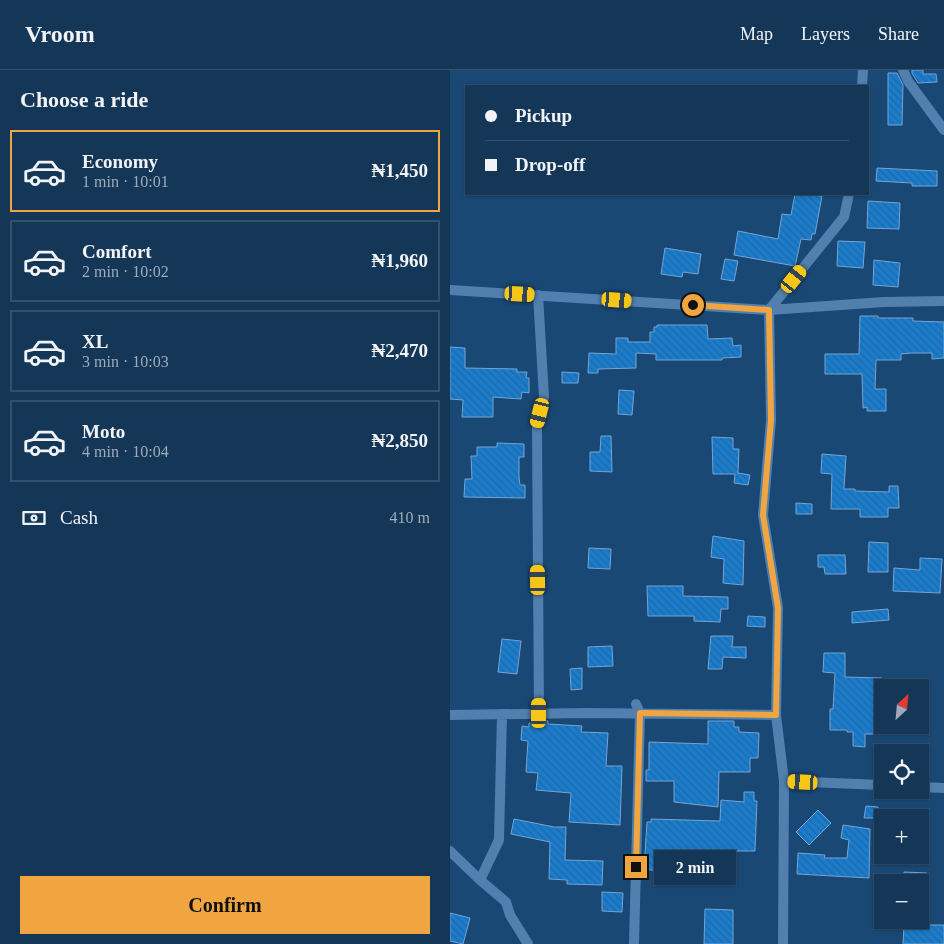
<!DOCTYPE html>
<html lang="en">
<head>
<meta charset="utf-8">
<style>
  :root { --surface:#143657; --page:#214161; --text:#f1f3f6; --muted:#9dabba; --line:#33506d; --accent:#f1a540 }
  body { margin:0; font-family:"Times New Roman",serif; background:var(--page); color:var(--text); height:100vh; display:flex; flex-direction:column; font-size:19px; white-space:nowrap }
  * { box-sizing:border-box; margin:0 }
  p { font-size:16px; color:var(--muted) }
  .icon { flex:none; width:28px; height:28px; fill:none; stroke:currentColor; stroke-width:2; stroke-linecap:round; stroke-linejoin:round }
  .map { position:relative; flex:1; overflow:hidden }
  .side { display:flex; flex-direction:column; background:var(--surface); width:450px }
  .side>* { flex:none }
  .hud { position:absolute; left:15px; top:15px; width:404px; height:110px; border-radius:0px; box-shadow:0 1px 4px #0004,0 0 0 1px var(--line); display:grid; align-content:center; height:110px; padding:0 20px; background:var(--surface) }
  .needle { width:32px; rotate:26deg }
  .tools { position:absolute; left:424px; top:609px; display:grid; gap:10px }
  .tools a { display:grid; place-items:center; width:55px; height:55px; border-radius:0px; background:var(--surface); box-shadow:0 1px 4px #0004,0 0 0 1px var(--line); font-size:25px }
  .end { position:absolute; width:22px; height:22px; margin:-11px; border:6px solid #f1a540; background:#111; box-shadow:0 0 0 2px #111 }
  .from { border-radius:50% }
  .bubble { position:absolute; height:35px; border-radius:0px; background:var(--surface); box-shadow:0 1px 4px #0004,0 0 0 1px var(--line); font-size:16px; font-weight:600; line-height:35px; text-align:center }
  .car { position:absolute; width:15px; height:30px; margin:-15px -8px; border-radius:6px; box-shadow:0 0 4px 1px #0007; background:linear-gradient(#f5c518 24%,#345 0 40%,#f5c518 0 76%,#345 0 86%,#f5c518 0) }
  .hud b { display:flex; align-items:center; gap:18px; height:48px; font-size:19px }
  .hud b+b { border-top:1px solid var(--line) }
  .hud i { width:12px; height:12px; background:var(--text) }
  ul { padding:0; list-style:none }
  li { display:flex; align-items:center; gap:15px; height:82px; margin:0 10px 8px; padding:0 10px; border:2px solid var(--line); border-radius:0px }
  li div { flex:1 }
  li b { display:block; font-size:19px }
  li em { font-style:normal; font-weight:600 }
  li.on { border-color:var(--accent) }
  li>.icon { width:45px; height:45px; stroke-width:1.5 }
  h2 { padding:0 20px; font-size:22px; line-height:60px }
  .pay { display:flex; align-items:center; gap:12px; height:55px; padding:0 20px; font-size:19px }
  .pay p { margin-inline-start:auto }
  .cta { display:flex; gap:10px; margin-top:auto; padding:10px 20px }
  .cta a { flex:1; height:58px; border-radius:0px; background:var(--accent); color:#111; font-size:20px; font-weight:600; line-height:58px; text-align:center }
  header { display:flex; align-items:center; gap:30px; box-sizing:border-box; height:70px; padding:0 25px; background:var(--surface); border-bottom:1px solid var(--line) }
  header strong { font-size:24px }
  nav { display:flex; gap:28px; margin-inline-start:auto; font-size:18px }
  main { display:flex; flex:1; min-height:0 }
  .map>svg:first-child { display:block }
  .building { fill:url(#building-back-hatch); stroke:#74a4d5 }
  .lines { fill:none; stroke-linecap:round; stroke-linejoin:round }
  .minor { stroke:#5180af; stroke-width:10 }
  .route { stroke:#f1a540; stroke-width:6 }
</style>
</head>
<body>
<header>
<strong>Vroom</strong>
<nav><a>Map</a><a>Layers</a><a>Share</a></nav>
</header>
<main>
<section class="side">
<h2>Choose a ride</h2>
<ul>
<li class="on"><svg class="icon" aria-label="car" viewBox="0 0 24 24"><path d="M5 17H2v-5l4-1 3-4h7l3 4 3 1v5h-3M9 17h6M6 11h13"/><circle cx="7" cy="17" r="2"/><circle cx="17" cy="17" r="2"/></svg><div><b>Economy</b><p>1 min · 10:01</p></div><em>₦1,450</em></li>
<li><svg class="icon" aria-label="car" viewBox="0 0 24 24"><path d="M5 17H2v-5l4-1 3-4h7l3 4 3 1v5h-3M9 17h6M6 11h13"/><circle cx="7" cy="17" r="2"/><circle cx="17" cy="17" r="2"/></svg><div><b>Comfort</b><p>2 min · 10:02</p></div><em>₦1,960</em></li>
<li><svg class="icon" aria-label="car" viewBox="0 0 24 24"><path d="M5 17H2v-5l4-1 3-4h7l3 4 3 1v5h-3M9 17h6M6 11h13"/><circle cx="7" cy="17" r="2"/><circle cx="17" cy="17" r="2"/></svg><div><b>XL</b><p>3 min · 10:03</p></div><em>₦2,470</em></li>
<li><svg class="icon" aria-label="car" viewBox="0 0 24 24"><path d="M5 17H2v-5l4-1 3-4h7l3 4 3 1v5h-3M9 17h6M6 11h13"/><circle cx="7" cy="17" r="2"/><circle cx="17" cy="17" r="2"/></svg><div><b>Moto</b><p>4 min · 10:04</p></div><em>₦2,850</em></li>
</ul>
<div class="pay"><svg class="icon" aria-label="cash" viewBox="0 0 24 24"><path d="M3 7h18v10H3z"/><circle cx="12" cy="12" r="2"/></svg>Cash<p>410 m</p></div>
<div class="cta"><a>Confirm</a></div>
</section>
<div class="map">
<svg width="494" height="874" viewBox="0 0 494 874">
  <defs>
    <pattern id="building-back-hatch" width="6" height="6" patternUnits="userSpaceOnUse" patternTransform="scale(1.25)"><rect width="6" height="6" fill="#197ccd"/><path d="M-1 5l2 2M0 0l6 6M5-1l2 2" fill="none" stroke="#25679f"/></pattern>
  </defs>
  <rect width="100%" height="100%" fill="#1a4874"/>
  <!-- building -->
  <path class="building" d="M462 0H473V4H486L487 12 468 13 462 3Z
    M438 3H447L453 15 452 55H438Z
    M427 98 487 101V116H462V113L426 111Z
    M345 124 372 126 365 164H362L361 170 351 169 345 196 284 185 288 161 328 169 332 144 341 145Z
    M418 131 450 133 449 159 417 158Z
    M388 171 415 172 413 198 387 196Z
    M215 178 251 184 248 204 233 202 232 207 211 204Z
    M275 189 288 191 284 211 271 209Z
    M424 190 450 193 448 217 423 215Z
    M410 246H428V248H463V251L494 252V288L482 289V283H462L451 284V290H426L425 319H436V341H417V337L413 338 412 304H375V284H409Z
    M207 255H257L258 269 282 268 283 276 291 275V287L272 288V290H206V284L186 283V298L148 299V303H138L139 283 166 284V268H178V272H200V262H204V257H207Z
    M0 277 15 278V298L67 299V302H77L76 308H79V323L72 322 71 329 43 327V347H12L13 330 0 329Z
    M112 302 129 303 128 313H112Z
    M169 320 184 321 182 345 168 344Z
    M151 366H161L162 402 140 401V382H150Z
    M262 367 283 368V379H289L288 403 300 405 298 415 284 413 285 404H263Z
    M47 373 74 374V387H69V407L70 415H75V428L14 427 15 409H22L21 386H27V377H47Z
    M372 384 396 386 394 419H405V421L439 422V416H448L449 438H438V447H410V439H381L382 404 371 403Z
    M346 433 362 434V444H346Z
    M263 466 294 471 293 515 273 513 274 489 261 487Z
    M419 472 438 473V502H418Z
    M139 478 161 479 160 499 138 498Z
    M368 485H395L396 504H375L374 497H368Z
    M470 488 492 489 490 523 443 521 444 498 470 500Z
    M197 516H233V526L278 527V539H271L270 552 244 551V546H198Z
    M438 539 439 550 402 553V542Z
    M298 546 315 547V557L297 556Z
    M261 566H283L282 577H296V588L273 587 272 599H258Z
    M52 569 71 571 67 604 48 602Z
    M162 576 163 596 138 597V577Z
    M374 583H395V607L432 608 430 661H423L424 664H415V677L403 676V662H397V660H380V639H383L385 603 373 602Z
    M132 598V619L121 620 120 599Z
    M88 651H98V654L132 656 131 662 158 663 156 696H172L170 755 119 752 121 723 86 720 88 703 76 702 78 671 71 670 72 656 79 657V653H88Z
    M258 651H284V657H289V662L309 663 308 688H300V702H269L268 737 224 732V711H196V700H199V672L258 674Z
    M294 722H304V731H307L305 781H270L268 809 247 808V810L209 808V801L194 799 197 752H201V749L270 751 271 730 294 732Z
    M416 736 428 737 426 748H414Z
    M368 740 381 753 359 775 346 762Z
    M64 749 104 757H116L115 790 153 791 152 815 117 814V810L99 809 100 772 61 764Z
    M393 755 420 759 419 808 347 804 348 783 375 785 374 788H397L399 770 391 768Z
    M454 802 477 803V812H454Z
    M152 822 173 823 172 842 152 841Z
    M255 839 283 840V874H254Z
    M0 843 20 848 13 874 0 871Z
    M454 855H494V874H453Z"/>
  <g class="lines">
    <!-- minor -->
    <path class="minor" d="M453 0 458 11 494 60
      M412 16 413 0
      M0 220 319 240 434 232 494 231
      M88 225 94 327 87 358 89 643
      M0 645 135 643 326 645
      M334 711 432 715
      M470 717 494 718
      M0 781 30 810 56 832 60 845 78 874
      M30 810 49 770 52 644
      M184 874 190 643 186 634
      M333 874 334 711 326 645 328 538 313 445 321 350 319 240 394 147 399 124"/>
  </g>
  <g class="lines">
    <!-- route -->
    <path class="route" d="M186 797 190 643 326 645 328 538 313 445 321 350 319 240 243 235"/>
  </g>
</svg>
<div class="tools">
<a><svg class="needle" viewBox="-14 -14 28 28"><path d="M0-13l5 13h-10z" fill="#e53935"/><path d="M0 13l5-13h-10z" fill="#9dabba"/></svg></a>
<a><svg class="icon" aria-label="locate" viewBox="0 0 24 24"><circle cx="12" cy="12" r="6"/><path d="M12 2v4M12 18v4M2 12h4M18 12h4"/></svg></a>
<a>+</a>
<a>−</a>
</div>
<i class="end from" style="left:243px;top:235px"></i>
<i class="end" style="left:186px;top:797px"></i>
<div class="bubble" style="left:204px;top:780px;width:82px">2 min</div>
<i class="car" style="left:344px;top:209px;rotate:39deg"></i>
<i class="car" style="left:70px;top:224px;rotate:93deg"></i>
<i class="car" style="left:167px;top:230px;rotate:94deg"></i>
<i class="car" style="left:90px;top:343px;rotate:194deg"></i>
<i class="car" style="left:88px;top:510px;rotate:359deg"></i>
<i class="car" style="left:89px;top:643px;rotate:0deg"></i>
<i class="car" style="left:353px;top:712px;rotate:273deg"></i>
<div class="hud">
<b><i class="from"></i>Pickup</b>
<b><i></i>Drop-off</b>
</div>
</div>
</main>
</body>
</html>
